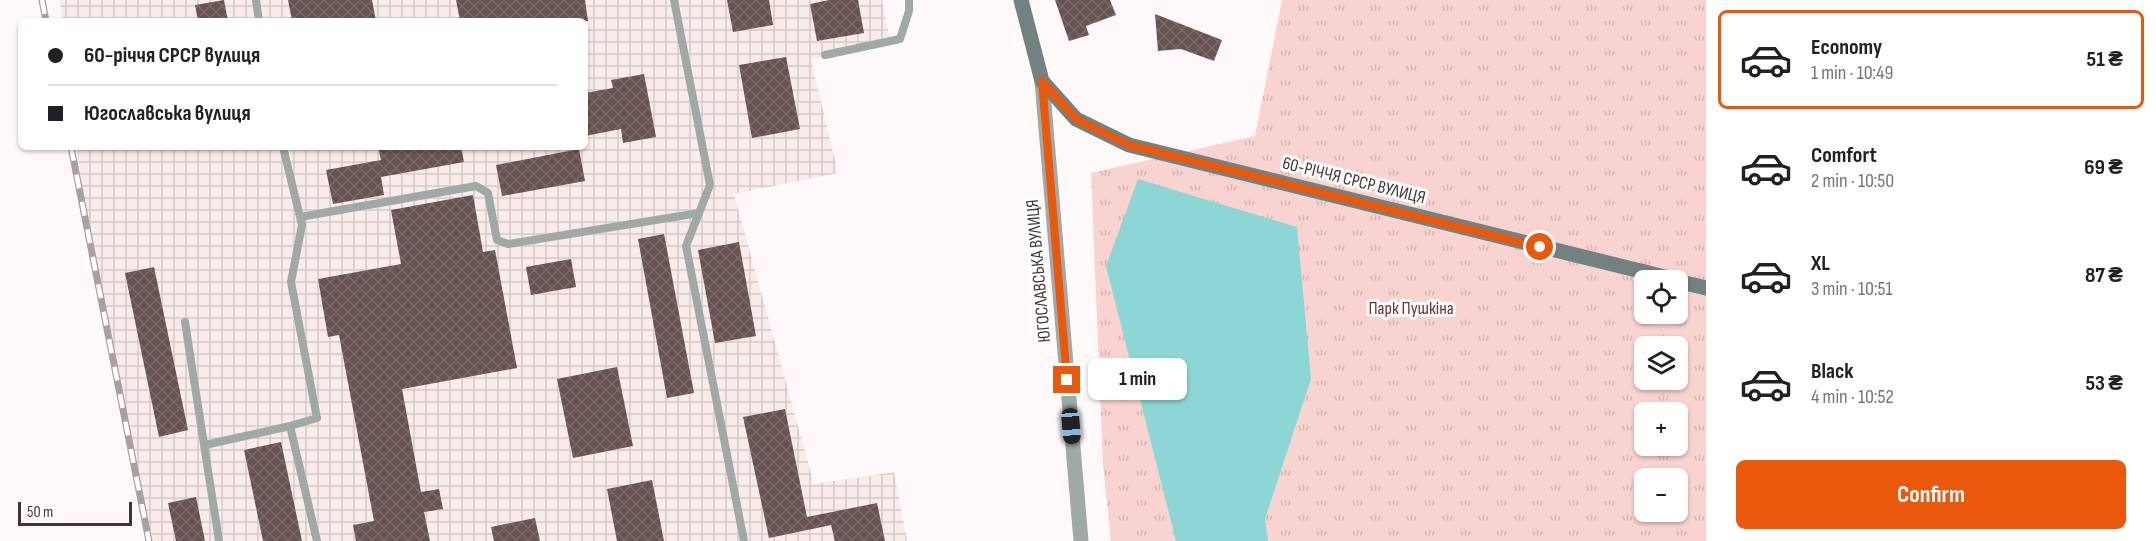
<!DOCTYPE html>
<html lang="en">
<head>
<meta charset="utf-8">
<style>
  :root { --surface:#fff; --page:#f6f6f6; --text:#202124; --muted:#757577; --line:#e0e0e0; --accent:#ea580c }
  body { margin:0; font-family:"Sofia Sans Condensed",sans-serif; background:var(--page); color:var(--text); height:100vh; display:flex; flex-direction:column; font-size:22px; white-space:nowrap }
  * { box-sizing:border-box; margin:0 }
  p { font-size:20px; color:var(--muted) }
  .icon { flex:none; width:33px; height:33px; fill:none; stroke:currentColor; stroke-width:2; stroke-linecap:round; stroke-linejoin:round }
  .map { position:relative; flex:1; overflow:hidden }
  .drawer { display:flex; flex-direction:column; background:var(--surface); width:450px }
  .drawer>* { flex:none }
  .banner { position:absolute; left:18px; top:18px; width:570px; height:132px; border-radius:9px; box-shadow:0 2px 4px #0004; display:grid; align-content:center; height:132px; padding:0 30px; background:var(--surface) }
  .controls { position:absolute; left:1634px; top:270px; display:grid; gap:12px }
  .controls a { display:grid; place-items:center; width:54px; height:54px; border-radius:9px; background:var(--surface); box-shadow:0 2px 4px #0004; font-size:30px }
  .scale { position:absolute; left:18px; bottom:15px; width:114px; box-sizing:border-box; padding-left:6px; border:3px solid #3f3534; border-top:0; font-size:16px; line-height:21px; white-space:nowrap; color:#3f3534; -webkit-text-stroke:4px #fff; paint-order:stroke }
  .end { position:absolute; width:27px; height:27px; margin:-14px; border:8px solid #ea580c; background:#fff; box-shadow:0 0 0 3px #fff }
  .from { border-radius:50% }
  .bubble { position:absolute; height:42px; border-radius:9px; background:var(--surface); box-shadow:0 2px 4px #0004; font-size:20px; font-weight:700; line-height:42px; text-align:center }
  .car { position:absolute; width:18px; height:36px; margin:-18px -9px; border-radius:8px; box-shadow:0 0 4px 2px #0007; background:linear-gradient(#222 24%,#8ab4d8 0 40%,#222 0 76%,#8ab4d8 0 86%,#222 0) }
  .banner b { display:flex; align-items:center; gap:21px; height:57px; font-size:22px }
  .banner b+b { border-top:2px solid var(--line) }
  .banner i { width:15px; height:15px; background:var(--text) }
  ul { padding:10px 0 0; list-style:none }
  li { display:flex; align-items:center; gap:18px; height:99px; margin:0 12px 9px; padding:0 18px; border:3px solid transparent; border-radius:9px }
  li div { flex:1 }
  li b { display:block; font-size:22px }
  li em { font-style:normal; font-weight:700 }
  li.selected { border-color:var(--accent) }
  li>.icon { width:54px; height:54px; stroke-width:1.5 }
  .button { display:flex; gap:12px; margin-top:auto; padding:12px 30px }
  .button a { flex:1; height:69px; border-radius:9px; background:var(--accent); color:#fff; font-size:24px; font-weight:700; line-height:69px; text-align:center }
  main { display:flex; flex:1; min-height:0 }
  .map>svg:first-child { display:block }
  .industrial { fill:url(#industrial-grid) }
  .park { fill:url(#park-tufts); fill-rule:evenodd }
  .water { fill:#8cd6d5 }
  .building { fill:url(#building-cross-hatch) }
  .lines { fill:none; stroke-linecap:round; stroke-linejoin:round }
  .service { stroke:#9ea9a8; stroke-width:8 }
  .tertiary { stroke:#9ea9a8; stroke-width:15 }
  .secondary { stroke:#718281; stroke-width:15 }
  .rail-casing { stroke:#a8a1a0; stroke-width:7 }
  .rail { stroke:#fff; stroke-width:4.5; stroke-dasharray:14; stroke-linecap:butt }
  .route { stroke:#ea580c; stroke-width:8 }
  .labels { text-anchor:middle; stroke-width:6; stroke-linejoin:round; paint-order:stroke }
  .street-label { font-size:18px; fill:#3f3534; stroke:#fff }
  .park-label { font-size:18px; fill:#772d2d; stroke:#fff }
</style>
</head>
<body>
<main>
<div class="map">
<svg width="1706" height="541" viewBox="0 0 1706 541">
  <defs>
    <pattern id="industrial-grid" width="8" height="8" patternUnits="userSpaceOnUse" patternTransform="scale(1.5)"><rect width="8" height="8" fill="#f9ebea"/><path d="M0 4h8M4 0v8" fill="none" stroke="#d6cac9"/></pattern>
    <pattern id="park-tufts" width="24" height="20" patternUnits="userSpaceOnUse" patternTransform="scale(1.5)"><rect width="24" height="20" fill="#f9d3d0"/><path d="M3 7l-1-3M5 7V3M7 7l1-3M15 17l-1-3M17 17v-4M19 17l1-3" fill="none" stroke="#d6b6b3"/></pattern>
    <pattern id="building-cross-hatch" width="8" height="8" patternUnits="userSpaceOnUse" patternTransform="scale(1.5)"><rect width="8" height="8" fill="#685352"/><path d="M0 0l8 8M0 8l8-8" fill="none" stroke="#7b6968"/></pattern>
  </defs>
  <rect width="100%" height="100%" fill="#fef9f8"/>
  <!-- industrial -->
  <path class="industrial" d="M60 0H882L890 40 811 59 838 173 734 194 814 484 894 472 907 541H153L90 259 77 147H585V21H62Z"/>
  <!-- park -->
  <path class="park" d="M1282 0H1706V541H1111L1103 465 1091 173 1255 136ZM1644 280H1677V314H1644ZM1644 346H1677V380H1644ZM1644 412H1677V446H1644ZM1644 478H1677V512H1644Z"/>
  <!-- water -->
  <path class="water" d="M1138 179 1297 227 1311 379 1265 519 1268 541H1176L1106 266Z"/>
  <!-- building -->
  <path class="building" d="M224 0 228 21H198L195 5Z
    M288 0H372L376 21H292Z
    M456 0H585L588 21H460Z
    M727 0H769L773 25 733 32Z
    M829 0H858L864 33 817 41 810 4Z
    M1055 0H1110L1116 15 1086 26 1089 35 1069 41Z
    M1155 14 1222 40 1214 61 1181 49 1158 51Z
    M786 57 800 129 752 138 739 65Z
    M644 74 656 137 623 143 621 129 585 136V93L613 88 611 80Z
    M378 147H461L464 162 381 177 384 195 333 204 326 170 381 160Z
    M579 149 585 181 502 196 496 165Z
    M473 195 483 252 495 250 517 368 402 389 421 492 439 489 443 509 424 512 430 541H356L353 525 374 521 339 335 328 337 318 279 401 264 391 210Z
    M664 234 694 393 667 398 638 239Z
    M739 242 756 336 715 343 698 250Z
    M571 259 576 287 531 295 526 267Z
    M154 267 188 430 159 437 125 273Z
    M617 367 633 446 573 458 557 379Z
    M785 409 807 517 877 503 885 541H835L831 525 769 538 743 417Z
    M281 442 302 541H263L244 450Z
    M652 480 664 541H617L607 489Z
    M196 497 205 541H176L168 503Z
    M535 518 540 541H494L491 527Z"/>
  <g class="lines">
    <!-- service -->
    <path class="service" d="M256 0 259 21
      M674 0 710 185 686 246 744 541
      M825 55 900 39 909 11V0
      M300 217 476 186 488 193 497 240 508 244 699 213
      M185 322 219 541
      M290 426 317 541
      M205 445 290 426 317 418 291 282 302 225 283 147"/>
    <!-- tertiary -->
    <path class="tertiary" d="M1042 81 1081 541"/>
    <!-- secondary -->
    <path class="secondary" d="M1021 0 1042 81 1076 119 1129 145 1677 280
      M1677 281 1706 288"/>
    <!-- rail casing -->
    <g class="rail-casing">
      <path id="rail" d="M42 0 46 21
        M71 147 149 541"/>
    </g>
    <!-- rail -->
    <use href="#rail" class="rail"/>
  </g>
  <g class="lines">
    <!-- route -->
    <path class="route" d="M1067 380 1042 81 1076 119 1129 145 1540 247"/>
  </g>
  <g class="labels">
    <!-- street labels -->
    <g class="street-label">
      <text transform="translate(1354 180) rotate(14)" y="6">60-РІЧЧЯ СРСР ВУЛИЦЯ</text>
      <text transform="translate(1038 271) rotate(-95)" y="6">ЮГОСЛАВСЬКА ВУЛИЦЯ</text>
    </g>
    <!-- park labels -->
    <g class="park-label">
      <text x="1411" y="314">Парк Пушкіна</text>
    </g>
  </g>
</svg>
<div class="controls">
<a><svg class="icon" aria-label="locate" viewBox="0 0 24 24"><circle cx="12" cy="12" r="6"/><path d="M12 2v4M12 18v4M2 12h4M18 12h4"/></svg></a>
<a><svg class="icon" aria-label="layers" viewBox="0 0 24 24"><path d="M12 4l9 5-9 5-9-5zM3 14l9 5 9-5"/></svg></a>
<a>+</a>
<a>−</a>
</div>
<div class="scale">50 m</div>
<i class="end from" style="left:1540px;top:247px"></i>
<i class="end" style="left:1067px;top:380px"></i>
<div class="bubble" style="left:1088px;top:358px;width:99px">1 min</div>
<i class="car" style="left:1071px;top:426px;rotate:175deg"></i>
<div class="banner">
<b><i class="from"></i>60-річчя СРСР вулиця</b>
<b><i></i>Югославська вулиця</b>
</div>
</div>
<section class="drawer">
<ul>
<li class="selected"><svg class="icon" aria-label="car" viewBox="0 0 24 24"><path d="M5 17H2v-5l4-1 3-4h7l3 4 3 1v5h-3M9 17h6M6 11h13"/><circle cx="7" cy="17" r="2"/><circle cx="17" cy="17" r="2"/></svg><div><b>Economy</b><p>1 min · 10:49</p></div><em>51 ₴</em></li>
<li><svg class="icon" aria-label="car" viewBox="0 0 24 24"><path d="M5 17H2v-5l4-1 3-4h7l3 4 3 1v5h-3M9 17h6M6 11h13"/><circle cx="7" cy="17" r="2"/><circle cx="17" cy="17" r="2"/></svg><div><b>Comfort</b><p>2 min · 10:50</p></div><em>69 ₴</em></li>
<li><svg class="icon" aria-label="car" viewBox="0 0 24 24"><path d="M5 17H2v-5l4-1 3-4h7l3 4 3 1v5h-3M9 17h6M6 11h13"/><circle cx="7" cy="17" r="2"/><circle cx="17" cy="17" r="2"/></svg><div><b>XL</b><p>3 min · 10:51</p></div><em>87 ₴</em></li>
<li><svg class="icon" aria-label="car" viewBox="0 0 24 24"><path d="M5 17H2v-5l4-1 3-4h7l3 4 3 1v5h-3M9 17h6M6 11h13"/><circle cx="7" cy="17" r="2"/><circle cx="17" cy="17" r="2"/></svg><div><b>Black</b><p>4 min · 10:52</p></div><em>53 ₴</em></li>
</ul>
<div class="button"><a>Confirm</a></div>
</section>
</main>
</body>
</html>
